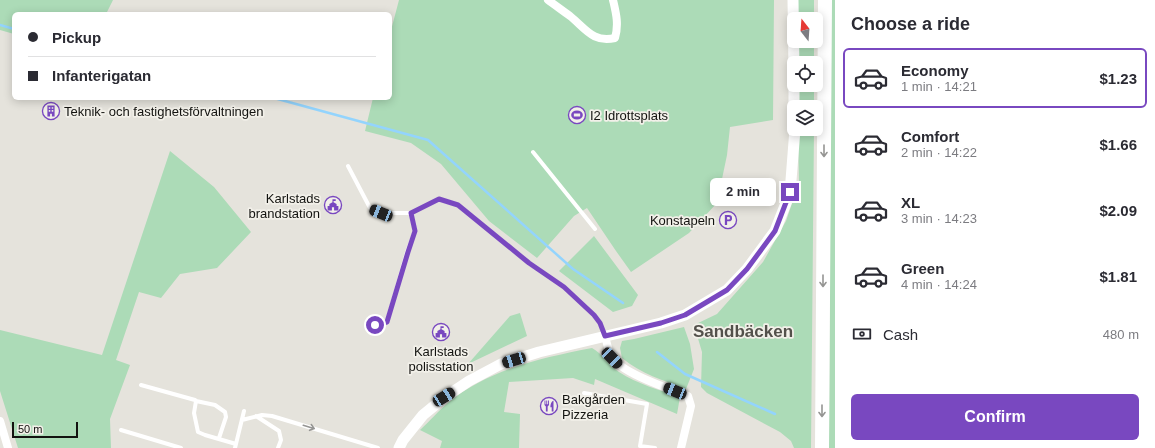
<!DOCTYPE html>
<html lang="en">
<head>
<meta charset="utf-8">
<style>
  :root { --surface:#fff; --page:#f7f7f7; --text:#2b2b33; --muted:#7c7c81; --line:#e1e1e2; --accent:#7948c0 }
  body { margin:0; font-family:Arial,sans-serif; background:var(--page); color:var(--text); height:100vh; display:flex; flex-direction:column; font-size:15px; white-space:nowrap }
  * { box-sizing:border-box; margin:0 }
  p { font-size:13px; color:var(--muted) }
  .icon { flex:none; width:22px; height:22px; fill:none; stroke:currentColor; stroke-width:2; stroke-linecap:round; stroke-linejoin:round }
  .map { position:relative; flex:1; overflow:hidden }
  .drawer { display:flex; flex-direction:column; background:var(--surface); width:320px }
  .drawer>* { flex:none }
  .hud { position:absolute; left:12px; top:12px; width:380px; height:88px; border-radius:6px; box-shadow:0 2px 10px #0003; display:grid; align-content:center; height:88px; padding:0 16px; background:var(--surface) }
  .needle { width:26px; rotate:343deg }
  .controls { position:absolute; left:787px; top:12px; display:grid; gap:8px }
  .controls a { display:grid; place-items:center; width:36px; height:36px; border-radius:6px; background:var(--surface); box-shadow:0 2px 10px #0003; font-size:20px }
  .scale { position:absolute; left:12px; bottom:10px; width:66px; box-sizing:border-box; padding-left:4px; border:2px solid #131310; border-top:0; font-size:11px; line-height:14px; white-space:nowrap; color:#131310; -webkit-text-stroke:3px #f2f0e9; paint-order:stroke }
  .end { position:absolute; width:18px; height:18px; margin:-9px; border:5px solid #7948c0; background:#fff; box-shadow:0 0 0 2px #fff }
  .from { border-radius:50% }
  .bubble { position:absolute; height:28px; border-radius:6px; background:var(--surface); box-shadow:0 2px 10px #0003; font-size:13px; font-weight:600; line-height:28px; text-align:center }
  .car { position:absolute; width:12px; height:24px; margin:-12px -6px; border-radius:5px; box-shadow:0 0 3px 1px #0007; background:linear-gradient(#222 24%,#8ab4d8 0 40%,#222 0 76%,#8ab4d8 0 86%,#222 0) }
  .hud b { display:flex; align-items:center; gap:14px; height:38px; font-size:15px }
  .hud b+b { border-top:1px solid var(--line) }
  .hud i { width:10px; height:10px; background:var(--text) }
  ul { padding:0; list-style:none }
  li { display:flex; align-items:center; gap:12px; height:60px; margin:0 8px 6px; padding:0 8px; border:2px solid transparent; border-radius:6px }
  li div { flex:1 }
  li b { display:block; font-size:15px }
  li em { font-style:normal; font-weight:600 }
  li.selected { border-color:var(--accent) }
  li>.icon { width:36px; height:36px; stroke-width:1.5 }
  h2 { padding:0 16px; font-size:18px; line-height:48px }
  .pay { display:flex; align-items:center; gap:10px; height:44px; padding:0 16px; font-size:15px }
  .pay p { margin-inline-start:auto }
  .action { display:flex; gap:8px; margin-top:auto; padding:8px 16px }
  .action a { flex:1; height:46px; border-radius:6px; background:var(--accent); color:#fff; font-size:16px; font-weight:600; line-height:46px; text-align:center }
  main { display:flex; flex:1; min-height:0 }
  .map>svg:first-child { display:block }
  .green { fill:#acdbb7 }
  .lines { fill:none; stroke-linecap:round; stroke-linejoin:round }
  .stream { stroke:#93d4fd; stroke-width:2.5 }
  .lane { stroke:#fff; stroke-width:4 }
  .street { stroke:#fff; stroke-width:8 }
  .secondary { stroke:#fff; stroke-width:11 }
  .highway { stroke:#fff; stroke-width:14 }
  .oneway { stroke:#959593 }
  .route { stroke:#7948c0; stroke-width:5 }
  .labels { text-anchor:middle; stroke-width:3.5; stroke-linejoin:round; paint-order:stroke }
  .poi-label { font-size:13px; fill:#131310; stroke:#f2f0e9; text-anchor:start }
  .district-label { font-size:17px; font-weight:bold; fill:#53514b; stroke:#f2f0e9 }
</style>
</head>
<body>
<main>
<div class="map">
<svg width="835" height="448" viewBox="0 0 835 448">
  <rect width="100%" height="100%" fill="#e5e3dc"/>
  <!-- green -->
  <path class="green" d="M0 0H113L106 14H14V34L0 30Z
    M399 0H774L773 120 730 127 727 155 717 203 689 233 631 272 616 251 587 208 574 216 537 258 489 221 441 164 411 143 365 131 373 98H390V34Z
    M798 0H814V19H798Z
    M831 0H835V448H829Z
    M798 41H814V63H798Z
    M798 85H814V107H798Z
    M798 129H814L811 448H794L791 441 780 432 707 393 701 387 702 352 694 325 717 314 763 262 786 221 799 183Z
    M170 151 214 187 251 232 217 268 180 274 161 298 139 292 116 360 130 365 110 419 111 448H18L0 391V330L102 355Z
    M594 236 638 295 632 306 613 312 559 271Z
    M520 313 527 336 468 364 510 316Z
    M684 327 690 344 694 369 686 389C663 380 641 374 622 358L620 348 622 341 634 339Z
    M592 348C603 354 608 365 619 372 637 384 660 390 680 397L677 414 595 379 594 385 573 378 509 382 504 412 520 414 519 448H440L442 441 420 430C430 421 439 410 449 402 490 369 541 358 592 348Z"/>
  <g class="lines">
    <!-- stream -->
    <path class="stream" d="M0 25 14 29
      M274 98 428 140 573 269 623 303
      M657 352 685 374 775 414"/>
    <!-- lane -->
    <path class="lane" d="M533 152 595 229
      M348 166 370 208 381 213H411L439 199 458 205 529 263 564 287 594 315 600 323 605 336
      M375 325 387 322 407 252 415 231 411 213
      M141 385 195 400 196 401 194 413 198 432 205 435 236 444
      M584 393 647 404 640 446 655 448
      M196 401 215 405 225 412 226 417 219 438
      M256 416 279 431 281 440 278 448
      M242 420 262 415 272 416 378 448
      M121 430 181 448
      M235 448 244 411"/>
    <!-- street -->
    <path class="street" d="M548 0C555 5 563 11 570 16 586 29 593 43 615 38 619 24 616 13 613 0
      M605 336C607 343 608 351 612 357 621 373 670 389 688 396L691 406 681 448
      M0 421 8 448"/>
    <!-- secondary -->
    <path class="secondary" d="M793 0 794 71
      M794 85V107
      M399 448 403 440 423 415 445 397 469 381 501 364 539 352 661 323 685 315 727 290 747 269 775 231 790 193 795 129"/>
    <!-- highway -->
    <path class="highway" d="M822 448 825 0"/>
  </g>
  <!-- one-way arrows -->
  <defs><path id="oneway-shaft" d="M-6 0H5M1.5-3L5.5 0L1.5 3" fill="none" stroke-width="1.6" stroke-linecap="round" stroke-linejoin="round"/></defs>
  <g class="oneway">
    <use href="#oneway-shaft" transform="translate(824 151) rotate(90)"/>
    <use href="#oneway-shaft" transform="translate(823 281) rotate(90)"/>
    <use href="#oneway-shaft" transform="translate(822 411) rotate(90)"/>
    <use href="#oneway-shaft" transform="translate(309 427) rotate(17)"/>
  </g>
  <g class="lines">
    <!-- route -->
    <path class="route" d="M375 325 387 322 408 252 415 231 411 213 439 199 458 205 529 263 564 287 594 315 600 323 605 336 661 323 685 315 727 290 747 269 775 231 790 192"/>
  </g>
  <!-- icons -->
  <defs>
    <g id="building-ring" transform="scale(0.9)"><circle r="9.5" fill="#f2f0e9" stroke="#7948c0" stroke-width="1.5"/><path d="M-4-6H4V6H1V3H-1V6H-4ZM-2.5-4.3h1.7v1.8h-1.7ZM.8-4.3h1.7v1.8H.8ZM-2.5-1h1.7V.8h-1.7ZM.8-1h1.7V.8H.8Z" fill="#7948c0"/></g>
    <g id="stadium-ring" transform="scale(0.9)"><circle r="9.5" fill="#f2f0e9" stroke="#7948c0" stroke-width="1.5"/><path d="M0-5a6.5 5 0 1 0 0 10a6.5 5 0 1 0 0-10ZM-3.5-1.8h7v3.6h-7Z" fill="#7948c0"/></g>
    <g id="civic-ring" transform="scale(0.9)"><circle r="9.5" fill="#f2f0e9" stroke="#7948c0" stroke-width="1.5"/><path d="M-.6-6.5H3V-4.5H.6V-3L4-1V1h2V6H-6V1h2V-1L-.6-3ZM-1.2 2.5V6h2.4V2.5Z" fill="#7948c0"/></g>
    <g id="parking-ring" transform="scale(0.9)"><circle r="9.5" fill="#f2f0e9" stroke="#7948c0" stroke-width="1.5"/><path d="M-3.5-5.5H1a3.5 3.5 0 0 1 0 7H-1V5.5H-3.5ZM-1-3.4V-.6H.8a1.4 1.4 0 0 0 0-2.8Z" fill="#7948c0"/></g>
    <g id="restaurant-ring" transform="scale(0.9)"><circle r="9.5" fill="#f2f0e9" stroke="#7948c0" stroke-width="1.5"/><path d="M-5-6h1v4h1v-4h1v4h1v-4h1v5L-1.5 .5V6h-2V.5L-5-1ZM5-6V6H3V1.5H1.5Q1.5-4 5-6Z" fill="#7948c0"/></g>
  </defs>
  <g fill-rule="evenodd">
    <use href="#building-ring" x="51" y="111"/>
    <use href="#stadium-ring" x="577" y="115"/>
    <use href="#civic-ring" x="333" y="205"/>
    <use href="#parking-ring" x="728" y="220"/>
    <use href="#civic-ring" x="441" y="332"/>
    <use href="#restaurant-ring" x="549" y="406"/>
  </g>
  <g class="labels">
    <!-- poi labels -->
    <g class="poi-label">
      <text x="64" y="116">Teknik- och fastighetsförvaltningen</text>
      <text x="590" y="120">I2 Idrottsplats</text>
      <text x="320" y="203" text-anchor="end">Karlstads<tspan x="320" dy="15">brandstation</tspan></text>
      <text x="715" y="225" text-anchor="end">Konstapeln</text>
      <text x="441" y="356" text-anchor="middle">Karlstads<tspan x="441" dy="15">polisstation</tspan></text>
      <text x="562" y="404">Bakgården<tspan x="562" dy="15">Pizzeria</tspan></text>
    </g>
    <!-- district labels -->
    <g class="district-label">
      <text x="743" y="337">Sandbäcken</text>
    </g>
  </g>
</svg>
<div class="controls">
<a><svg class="needle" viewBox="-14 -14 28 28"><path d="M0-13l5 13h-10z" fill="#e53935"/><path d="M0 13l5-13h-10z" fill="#7c7c81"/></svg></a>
<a><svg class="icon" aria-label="locate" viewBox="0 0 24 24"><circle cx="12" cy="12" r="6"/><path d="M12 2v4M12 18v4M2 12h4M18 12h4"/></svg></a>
<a><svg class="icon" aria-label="layers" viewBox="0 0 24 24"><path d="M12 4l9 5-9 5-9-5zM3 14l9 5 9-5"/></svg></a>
</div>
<div class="scale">50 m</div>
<i class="end from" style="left:375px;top:325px"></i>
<i class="end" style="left:790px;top:192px"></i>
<div class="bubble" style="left:710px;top:178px;width:66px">2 min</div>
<i class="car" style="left:381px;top:213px;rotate:292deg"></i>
<i class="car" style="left:612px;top:358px;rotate:136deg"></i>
<i class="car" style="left:514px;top:360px;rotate:253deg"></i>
<i class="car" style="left:675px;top:391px;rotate:292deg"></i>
<i class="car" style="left:444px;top:397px;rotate:58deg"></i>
<div class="hud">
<b><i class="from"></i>Pickup</b>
<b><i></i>Infanterigatan</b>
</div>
</div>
<section class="drawer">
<h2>Choose a ride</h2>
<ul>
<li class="selected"><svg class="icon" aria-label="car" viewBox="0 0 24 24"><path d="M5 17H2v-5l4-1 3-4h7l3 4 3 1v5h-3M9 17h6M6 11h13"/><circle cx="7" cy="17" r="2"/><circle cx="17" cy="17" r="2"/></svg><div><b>Economy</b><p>1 min · 14:21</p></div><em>$1.23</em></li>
<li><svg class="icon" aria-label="car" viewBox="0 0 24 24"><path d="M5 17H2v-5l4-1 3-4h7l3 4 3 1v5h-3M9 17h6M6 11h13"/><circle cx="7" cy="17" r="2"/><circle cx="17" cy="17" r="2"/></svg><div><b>Comfort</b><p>2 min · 14:22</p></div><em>$1.66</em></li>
<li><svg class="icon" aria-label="car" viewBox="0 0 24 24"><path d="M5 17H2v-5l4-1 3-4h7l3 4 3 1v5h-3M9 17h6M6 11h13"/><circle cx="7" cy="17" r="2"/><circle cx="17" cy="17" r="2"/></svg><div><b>XL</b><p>3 min · 14:23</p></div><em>$2.09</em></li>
<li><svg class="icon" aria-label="car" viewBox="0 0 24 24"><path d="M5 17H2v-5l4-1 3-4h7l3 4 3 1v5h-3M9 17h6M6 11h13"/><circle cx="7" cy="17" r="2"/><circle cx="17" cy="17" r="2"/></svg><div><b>Green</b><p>4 min · 14:24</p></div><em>$1.81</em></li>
</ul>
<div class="pay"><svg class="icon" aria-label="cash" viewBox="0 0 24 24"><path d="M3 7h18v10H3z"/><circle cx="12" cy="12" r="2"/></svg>Cash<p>480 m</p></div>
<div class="action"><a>Confirm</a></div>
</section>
</main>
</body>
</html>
